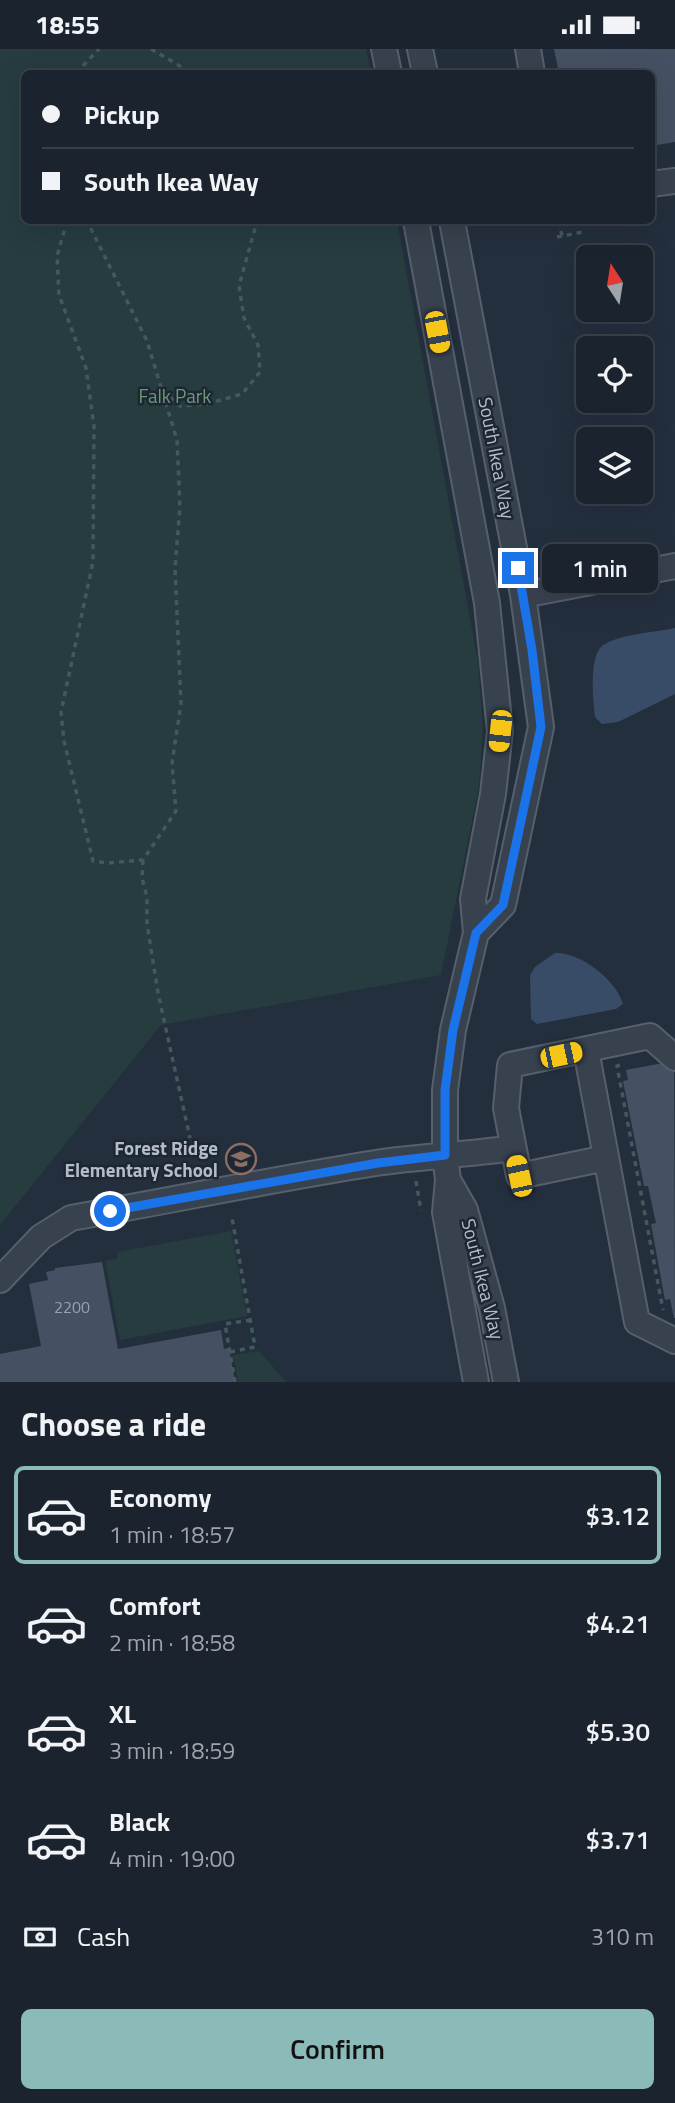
<!DOCTYPE html>
<html lang="en">
<head>
<meta charset="utf-8">
<style>
  :root { --surface:#1b232e; --page:#282f3a; --text:#f1f3f6; --muted:#a0a4aa; --line:#39404a; --accent:#8bbbb9 }
  body { margin:0; font-family:"Titillium Web",sans-serif; background:var(--page); color:var(--text); height:100vh; display:flex; flex-direction:column; font-size:26px; white-space:nowrap }
  * { box-sizing:border-box; margin:0 }
  p { font-size:23px; color:var(--muted) }
  .icon { flex:none; width:38px; height:38px; fill:none; stroke:currentColor; stroke-width:2; stroke-linecap:round; stroke-linejoin:round }
  .map { position:relative; height:1333px; overflow:hidden }
  .drawer { display:flex; flex-direction:column; background:var(--surface); flex:1 }
  .drawer>* { flex:none }
  .banner { position:absolute; left:21px; top:21px; width:634px; height:154px; border-radius:10px; box-shadow:0 7px 28px #0002,0 0 0 2px var(--line); display:grid; align-content:center; height:154px; padding:0 21px; background:var(--surface) }
  .needle { width:46px; rotate:348deg }
  .buttons { position:absolute; left:576px; top:196px; display:grid; gap:14px }
  .buttons a { display:grid; place-items:center; width:77px; height:77px; border-radius:10px; background:var(--surface); box-shadow:0 7px 28px #0002,0 0 0 2px var(--line); font-size:35px }
  .end { position:absolute; width:32px; height:32px; margin:-16px; border:9px solid #1a73e8; background:#fff; box-shadow:0 0 0 4px #fff }
  .from { border-radius:50% }
  .bubble { position:absolute; height:49px; border-radius:10px; background:var(--surface); box-shadow:0 7px 28px #0002,0 0 0 2px var(--line); font-size:23px; font-weight:600; line-height:49px; text-align:center }
  .car { position:absolute; width:21px; height:42px; margin:-21px -10px; border-radius:9px; box-shadow:0 0 5px 2px #0007; background:linear-gradient(#f5c518 24%,#345 0 40%,#f5c518 0 76%,#345 0 86%,#f5c518 0) }
  .banner b { display:flex; align-items:center; gap:24px; height:66px; font-size:26px }
  .banner b+b { border-top:2px solid var(--line) }
  .banner i { width:18px; height:18px; background:var(--text) }
  ul { padding:0; list-style:none }
  li { display:flex; align-items:center; gap:21px; height:98px; margin:0 14px 10px; padding:0 7px; border:4px solid transparent; border-radius:10px }
  li div { flex:1 }
  li b { display:block; font-size:26px }
  li em { font-style:normal; font-weight:600 }
  li.active { border-color:var(--accent) }
  li>.icon { width:63px; height:63px; stroke-width:1.5 }
  h2 { padding:0 21px; font-size:32px; line-height:84px }
  .pay { display:flex; align-items:center; gap:18px; height:77px; padding:0 21px; font-size:26px }
  .pay p { margin-inline-start:auto }
  .action { display:flex; gap:14px; margin-top:auto; padding:14px 21px }
  .action a { flex:1; height:80px; border-radius:10px; background:var(--accent); color:#111; font-size:28px; font-weight:600; line-height:80px; text-align:center }
  .status { display:flex; justify-content:space-between; align-items:center; height:49px; padding:0 35px; background:var(--surface); direction:ltr }
  .status svg { height:19px; fill:currentColor }
  .map>svg:first-child { display:block }
  .green { fill:#263c3f }
  .water { fill:#394c67 }
  .building { fill:#455162 }
  .lines { fill:none; stroke-linecap:round; stroke-linejoin:round }
  .minor-casing { stroke:#565f6c; stroke-width:28 }
  .path { stroke:#44595c; stroke-width:3.5; stroke-dasharray:5 5; stroke-linecap:butt }
  .minor { stroke:#38414e; stroke-width:24 }
  .route { stroke:#1a73e8; stroke-width:9 }
  .labels { text-anchor:middle; stroke-width:5; stroke-linejoin:round; paint-order:stroke }
  .number-label { font-size:16px; fill:#98a1af }
  .park-label { font-size:19px; fill:#6b9a76; stroke:#1d2633 }
  .street-label { font-size:19px; fill:#b4bcc9; stroke:#1d2633 }
  .poi-label { font-size:19px; font-weight:bold; fill:#b4bcc9; stroke:#1d2633; text-anchor:end }
</style>
</head>
<body>
<div class="status"><b>18:55</b><svg viewBox="0 0 49 12"><path d="M0 12V9h3v3zM5 12V6h3v6zM10 12V3h3v9zM15 12V0h3v12zM26 1h20v11H26zM47 4h2v5h-2z"/></svg></div>
<div class="map">
<svg width="675" height="1333" viewBox="0 0 675 1333">
  <rect width="100%" height="100%" fill="#242f3e"/>
  <!-- green -->
  <path class="green" d="M0 0H366L371 24H24V172H397L478 613 483 677 479 737 441 926 161 976 0 1176Z
    M231 1182 247 1267 120 1291 105 1212 118 1209 117 1203Z
    M259 1302 286 1333H238L233 1306Z"/>
  <!-- water -->
  <path class="water" d="M675 579V645L618 673 602 675 595 668C593 652 589 610 601 598 613 586 657 583 675 579Z
    M555 904C581 903 616 931 623 955L616 960 537 975 531 970 530 926 535 918Z"/>
  <!-- building -->
  <path class="building" d="M554 0H675V93L651 97V24H559Z
    M674 1012 675 1269H674L670 1250 665 1251 651 1175 656 1174 648 1137H644L623 1032 628 1031 626 1021Z
    M102 1213 118 1300 221 1281 224 1300 229 1299 235 1333H0V1305L41 1297 29 1235 48 1231 46 1223 55 1221V1219Z"/>
  <g class="lines">
    <!-- minor casing -->
    <g class="minor-casing">
      <path id="minor" d="M384 0 389 24
        M420 0 425 24
        M528 0 532 24
        M651 135 675 132
        M416 172 487 554 500 682 493 745 473 850 476 884 453 981 445 1041V1106L448 1131 445 1163 476 1333
        M452 172 523 546 541 678 503 856 476 884
        M523 546 675 517
        M586 1001 637 1273 675 1292
        M606 1109 519 1127 506 1059 510 1016 650 987 675 1009
        M448 1131 465 1161 492 1259 506 1333
        M0 1231 41 1188 71 1169C173 1151 274 1130 376 1114 422 1107 467 1106 513 1099"/>
    </g>
    <!-- path -->
    <path class="path" d="M151 0 192 24
      M76 24 99 0
      M67 172 57 207 59 246 86 319 94 377 93 513 61 663 64 692 93 812 108 814 143 811 176 762 172 714 181 655 175 519 180 458 177 391 147 292 87 172
      M559 172 562 187
      M557 188 583 183
      M162 342 180 357 207 355 242 345 260 323 258 296 244 269 239 237 257 172
      M143 811 142 829 147 848V875L158 944 190 1089
      M620 1016 617 1017 663 1261
      M416 1132 421 1162
      M230 1303 255 1298 232 1169
      M235 1333 225 1275 250 1271"/>
    <!-- minor -->
    <use href="#minor" class="minor"/>
  </g>
  <g class="lines">
    <!-- route -->
    <path class="route" d="M110 1162 378 1114 445 1106V1041L453 981 476 884 503 856 541 678 532 601 518 519"/>
  </g>
  <!-- icons -->
  <defs>
    <g id="school-ring" transform="scale(1.575)"><circle r="9.5" fill="#1d2633" stroke="#8d6e63" stroke-width="1.5"/><path d="M0-5L7-2L0 1L-7-2ZM-4 1L0 2.5L4 1V4Q0 6-4 4Z" fill="#8d6e63"/></g>
  </defs>
  <g fill-rule="evenodd">
    <use href="#school-ring" x="241" y="1110"/>
  </g>
  <g class="labels">
    <!-- number labels -->
    <g class="number-label">
      <text x="72" y="1264">2200</text>
    </g>
    <!-- park labels -->
    <g class="park-label">
      <text x="175" y="354">Falk Park</text>
    </g>
    <!-- street labels -->
    <g class="street-label">
      <text transform="translate(497 409) rotate(79)" y="7">South Ikea Way</text>
      <text transform="translate(483 1230) rotate(76)" y="7">South Ikea Way</text>
    </g>
    <!-- poi labels -->
    <g class="poi-label">
      <text x="218" y="1106">Forest Ridge<tspan x="218" dy="22">Elementary School</tspan></text>
    </g>
  </g>
</svg>
<div class="buttons">
<a><svg class="needle" viewBox="-14 -14 28 28"><path d="M0-13l5 13h-10z" fill="#e53935"/><path d="M0 13l5-13h-10z" fill="#a0a4aa"/></svg></a>
<a><svg class="icon" aria-label="locate" viewBox="0 0 24 24"><circle cx="12" cy="12" r="6"/><path d="M12 2v4M12 18v4M2 12h4M18 12h4"/></svg></a>
<a><svg class="icon" aria-label="layers" viewBox="0 0 24 24"><path d="M12 4l9 5-9 5-9-5zM3 14l9 5 9-5"/></svg></a>
</div>
<i class="end from" style="left:110px;top:1162px"></i>
<i class="end" style="left:518px;top:519px"></i>
<div class="bubble" style="left:542px;top:495px;width:116px">1 min</div>
<i class="car" style="left:437px;top:283px;rotate:169deg"></i>
<i class="car" style="left:500px;top:682px;rotate:186deg"></i>
<i class="car" style="left:561px;top:1006px;rotate:78deg"></i>
<i class="car" style="left:519px;top:1127px;rotate:348deg"></i>
<div class="banner">
<b><i class="from"></i>Pickup</b>
<b><i></i>South Ikea Way</b>
</div>
</div>
<section class="drawer">
<h2>Choose a ride</h2>
<ul>
<li class="active"><svg class="icon" aria-label="car" viewBox="0 0 24 24"><path d="M5 17H2v-5l4-1 3-4h7l3 4 3 1v5h-3M9 17h6M6 11h13"/><circle cx="7" cy="17" r="2"/><circle cx="17" cy="17" r="2"/></svg><div><b>Economy</b><p>1 min · 18:57</p></div><em>$3.12</em></li>
<li><svg class="icon" aria-label="car" viewBox="0 0 24 24"><path d="M5 17H2v-5l4-1 3-4h7l3 4 3 1v5h-3M9 17h6M6 11h13"/><circle cx="7" cy="17" r="2"/><circle cx="17" cy="17" r="2"/></svg><div><b>Comfort</b><p>2 min · 18:58</p></div><em>$4.21</em></li>
<li><svg class="icon" aria-label="car" viewBox="0 0 24 24"><path d="M5 17H2v-5l4-1 3-4h7l3 4 3 1v5h-3M9 17h6M6 11h13"/><circle cx="7" cy="17" r="2"/><circle cx="17" cy="17" r="2"/></svg><div><b>XL</b><p>3 min · 18:59</p></div><em>$5.30</em></li>
<li><svg class="icon" aria-label="car" viewBox="0 0 24 24"><path d="M5 17H2v-5l4-1 3-4h7l3 4 3 1v5h-3M9 17h6M6 11h13"/><circle cx="7" cy="17" r="2"/><circle cx="17" cy="17" r="2"/></svg><div><b>Black</b><p>4 min · 19:00</p></div><em>$3.71</em></li>
</ul>
<div class="pay"><svg class="icon" aria-label="cash" viewBox="0 0 24 24"><path d="M3 7h18v10H3z"/><circle cx="12" cy="12" r="2"/></svg>Cash<p>310 m</p></div>
<div class="action"><a>Confirm</a></div>
</section>
</body>
</html>
